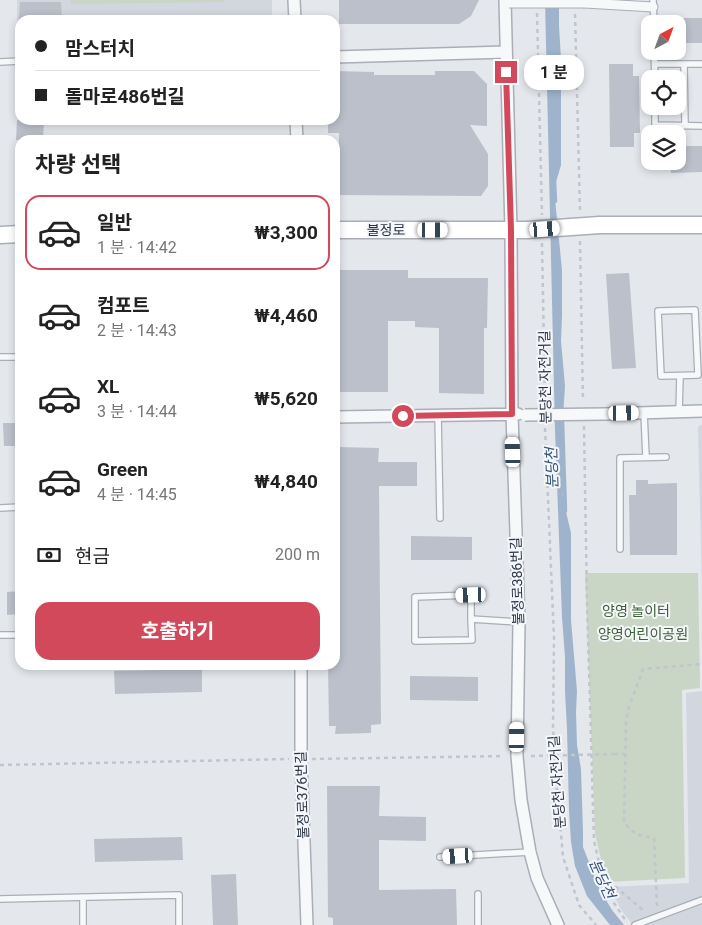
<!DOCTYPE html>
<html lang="ko">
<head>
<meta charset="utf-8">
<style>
  :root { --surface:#fff; --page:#f2f2f2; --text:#222; --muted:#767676; --line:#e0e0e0; --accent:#d1495b }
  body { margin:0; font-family:Roboto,"Noto Sans KR",sans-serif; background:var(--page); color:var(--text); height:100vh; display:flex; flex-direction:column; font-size:19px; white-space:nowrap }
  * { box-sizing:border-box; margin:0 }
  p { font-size:16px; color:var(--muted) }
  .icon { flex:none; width:28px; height:28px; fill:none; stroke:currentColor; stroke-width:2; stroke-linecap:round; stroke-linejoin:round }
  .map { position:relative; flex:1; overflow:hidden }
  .panel { position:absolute; left:15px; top:135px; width:325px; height:535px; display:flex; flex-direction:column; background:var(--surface); border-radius:15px; box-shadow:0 2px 8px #0003 }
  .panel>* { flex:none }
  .hud { position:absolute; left:15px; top:15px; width:325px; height:110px; border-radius:15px; box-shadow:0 2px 8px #0003; display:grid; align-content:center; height:110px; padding:0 20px; background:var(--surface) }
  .needle { width:32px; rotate:41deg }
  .fabs { position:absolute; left:641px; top:15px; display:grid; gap:10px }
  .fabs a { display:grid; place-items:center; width:45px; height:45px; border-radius:10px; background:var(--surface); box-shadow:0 2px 8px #0003; font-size:25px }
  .end { position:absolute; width:22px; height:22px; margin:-11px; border:6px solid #d1495b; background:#fff; box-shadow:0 0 0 2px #fff }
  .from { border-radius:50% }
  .bubble { position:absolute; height:35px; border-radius:15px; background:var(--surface); box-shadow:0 2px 8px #0003; font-size:16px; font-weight:700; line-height:35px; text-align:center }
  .car { position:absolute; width:15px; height:30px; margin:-15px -8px; border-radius:6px; box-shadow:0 0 4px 1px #0007; background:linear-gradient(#fff 24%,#345 0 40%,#fff 0 76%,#345 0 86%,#fff 0) }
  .hud b { display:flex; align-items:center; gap:18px; height:48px; font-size:19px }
  .hud b+b { border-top:1px solid var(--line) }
  .hud i { width:12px; height:12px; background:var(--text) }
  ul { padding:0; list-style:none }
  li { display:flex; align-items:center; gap:15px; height:75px; margin:0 10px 8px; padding:0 10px; border:2px solid transparent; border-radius:15px }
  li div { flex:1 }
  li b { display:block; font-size:19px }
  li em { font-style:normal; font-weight:700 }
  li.active { border-color:var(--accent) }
  li>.icon { width:45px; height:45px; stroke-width:1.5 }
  h2 { padding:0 20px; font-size:22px; line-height:60px }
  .pay { display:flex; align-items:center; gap:12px; height:55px; padding:0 20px; font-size:19px }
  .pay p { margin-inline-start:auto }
  .cta { display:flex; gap:10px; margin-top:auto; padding:10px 20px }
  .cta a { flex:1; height:58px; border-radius:15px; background:var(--accent); color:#fff; font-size:20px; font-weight:700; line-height:58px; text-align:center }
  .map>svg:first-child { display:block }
  .built { fill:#d2d6de }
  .green { fill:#c9d6c5 }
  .water { fill:#9fb4cc }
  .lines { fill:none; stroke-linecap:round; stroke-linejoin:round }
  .stream { stroke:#9fb4cc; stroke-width:4.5 }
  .building { fill:#bbc0ca }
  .service-casing { stroke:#a9aeb7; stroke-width:8 }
  .pedestrian-casing { stroke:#a9aeb7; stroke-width:11 }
  .minor-casing { stroke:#a9aeb7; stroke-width:14 }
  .secondary-casing { stroke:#a9aeb7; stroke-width:19 }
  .path { stroke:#c2c5cb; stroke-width:2.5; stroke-dasharray:4 4; stroke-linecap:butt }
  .service { stroke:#f7f8fa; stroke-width:5.5 }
  .pedestrian { stroke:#f7f8fa; stroke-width:9 }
  .minor { stroke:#f7f8fa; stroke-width:11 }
  .secondary { stroke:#fff; stroke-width:16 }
  .pedestrian-bridge-casing { stroke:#a9aeb7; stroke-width:11; stroke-linecap:butt }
  .minor-bridge-casing { stroke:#a9aeb7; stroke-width:14; stroke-linecap:butt }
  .secondary-bridge-casing { stroke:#a9aeb7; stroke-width:19; stroke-linecap:butt }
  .path-bridge { stroke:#c2c5cb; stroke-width:2.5; stroke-dasharray:4 4; stroke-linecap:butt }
  .pedestrian-bridge { stroke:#f7f8fa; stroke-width:9 }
  .minor-bridge { stroke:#f7f8fa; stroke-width:11 }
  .secondary-bridge { stroke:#fff; stroke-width:16 }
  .route { stroke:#d1495b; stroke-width:6 }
  .labels { text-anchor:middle; stroke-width:4; stroke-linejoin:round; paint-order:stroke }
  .street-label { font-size:14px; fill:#2b3445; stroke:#f4f6f9 }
  .park-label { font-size:14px; fill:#3f6138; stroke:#f4f6f9 }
  .water-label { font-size:15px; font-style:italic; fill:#34527a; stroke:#f4f6f9 }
</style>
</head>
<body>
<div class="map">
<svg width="702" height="925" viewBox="0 0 702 925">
  <rect width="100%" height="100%" fill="#e4e7ec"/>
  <!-- built -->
  <path class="built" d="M17 0H272V20H20V30H17Z
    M702 425V592L698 426Z
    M702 691V925H633L622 911 609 887 689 883 686 693Z"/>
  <!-- green -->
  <path class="green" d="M71 0H224V2L71 4Z
    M585 573H698L700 688 682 690 685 878 606 882 595 833Z"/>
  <!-- water -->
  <path class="water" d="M545 0H559V26L561 59V165L554 189 562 270V316L561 341 565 386 562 432V495L571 533V620L577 691 576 712 577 745 581 769 583 832V847L600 890 612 910 624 925H610L587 896 575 866 571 842 569 810 567 729 565 692V657L562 617 555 430Z"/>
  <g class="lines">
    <!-- stream -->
    <path class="stream" d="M554 181 555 201
      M562 421 565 511"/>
  </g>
  <!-- building -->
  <path class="building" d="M339 0H479L471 16 459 24H339Z
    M20 2H61L62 20H19Z
    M678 18H702V43H678Z
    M609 64H633V76H639L640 133H634V147H610Z
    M335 71 374 72V75H435V71H474L487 84V126L470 125 488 154V186L481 196 338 195 339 133H328V120H335Z
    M17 120H44L43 140H16Z
    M678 146H702V172L671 173 670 161H678Z
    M340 270H408V278H488L487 328H484V394L439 393V328L415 327V321H388V392H339V321H335V277Z
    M629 273 636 368 612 369 606 274Z
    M3 423H20V446H4Z
    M338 447 379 448 378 462H417V486H379L381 724 371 725V733L335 734 336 726H329L328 665H335V455H339Z
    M636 480H648V484L677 483V555H630L629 495H636Z
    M411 536 472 537V560H411Z
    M20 591V614L7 615V592Z
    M202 669V692L115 694 114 671Z
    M410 676 478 677V701L410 700Z
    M327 786H380L379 816 426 817V841L379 840V890L456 889 457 925H333V918L328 917Z
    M182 837 183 860 95 862 94 839Z
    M236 874 238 925H213L211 875Z"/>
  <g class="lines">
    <!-- service casing -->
    <g class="service-casing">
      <path id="service" d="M653 0 654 24
        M654 51 655 79
        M0 62 20 61
        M655 64H702
        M684 64 685 126
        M655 106V125L702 126
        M695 310 698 375 661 376 658 311Z
        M0 357H20
        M679 412 680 376
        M644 413 646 457
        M438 415 440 518
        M0 508 20 507
        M620 549V458L666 457
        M471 619 472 640 415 641V597L471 595V619L519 622
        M0 635H20
        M440 857 530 852
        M83 897V925
        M0 899 179 895V925
        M478 925V894
        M635 925 702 900"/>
    </g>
    <!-- pedestrian casing -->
    <g class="pedestrian-casing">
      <path id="pedestrian" d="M585 3 653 7"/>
    </g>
    <!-- minor casing -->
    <g class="minor-casing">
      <path id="minor" d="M294 0 295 20
        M505 0 511 230 512 414 519 622 517 756 521 800 530 852 537 878 558 925
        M335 57 506 52
        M296 120 297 140
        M605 414 702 411
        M335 417 518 414
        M301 665V759L307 925"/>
    </g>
    <!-- secondary casing -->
    <g class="secondary-casing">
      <path id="secondary" d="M600 225H702
        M335 230H527
        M0 235 20 234"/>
    </g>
    <!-- path -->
    <path class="path" d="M537 13 542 215
      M575 14 580 211
      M580 241 583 401
      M542 243 545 403
      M584 426 587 602 594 841 602 875 610 897 626 921
      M545 428 554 638 553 727 556 779 563 857 579 905 596 925
      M614 754H625
      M312 759 504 756
      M0 765 289 759
      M603 876 644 911
      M657 906 654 838C639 836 633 834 624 822L626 724 628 710 643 669 702 664"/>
    <!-- service -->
    <use href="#service" class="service"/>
    <!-- pedestrian -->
    <use href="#pedestrian" class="pedestrian"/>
    <!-- minor -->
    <use href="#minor" class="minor"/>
    <!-- secondary -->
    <use href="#secondary" class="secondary"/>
    <!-- pedestrian-bridge casing -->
    <g class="pedestrian-bridge-casing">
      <path id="pedestrian-bridge" d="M509 3H585"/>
    </g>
    <!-- minor-bridge casing -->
    <g class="minor-bridge-casing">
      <path id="minor-bridge" d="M525 415 605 414"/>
    </g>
    <!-- secondary-bridge casing -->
    <g class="secondary-bridge-casing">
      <path id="secondary-bridge" d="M527 230 600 225"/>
    </g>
    <!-- path-bridge -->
    <path class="path-bridge" d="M531 756 614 754"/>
    <!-- pedestrian-bridge -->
    <use href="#pedestrian-bridge" class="pedestrian-bridge"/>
    <!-- minor-bridge -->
    <use href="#minor-bridge" class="minor-bridge"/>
    <!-- secondary-bridge -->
    <use href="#secondary-bridge" class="secondary-bridge"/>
  </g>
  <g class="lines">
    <!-- route -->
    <path class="route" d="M403 416 512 414 511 230 506 72"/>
  </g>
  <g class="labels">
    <!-- street labels -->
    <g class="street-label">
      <text x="386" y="235">불정로</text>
      <text transform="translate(545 377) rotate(-91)" y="5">분당천 자전거길</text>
      <text transform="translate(517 581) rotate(-92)" y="5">불정로386번길</text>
      <text transform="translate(557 782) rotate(-94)" y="5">분당천 자전거길</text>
      <text transform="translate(302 795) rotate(-92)" y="5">불정로376번길</text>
    </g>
    <!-- park labels -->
    <g class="park-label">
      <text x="636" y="616">양영 놀이터</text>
      <text x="643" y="639">양영어린이공원</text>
    </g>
    <!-- water labels -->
    <g class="water-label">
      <text transform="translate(552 468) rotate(-92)" y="5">분당천</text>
      <text transform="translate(602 879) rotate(66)" y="5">분당천</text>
    </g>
  </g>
</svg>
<div class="fabs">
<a><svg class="needle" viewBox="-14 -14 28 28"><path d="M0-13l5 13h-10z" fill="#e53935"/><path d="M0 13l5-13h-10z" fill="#767676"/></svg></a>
<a><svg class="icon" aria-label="locate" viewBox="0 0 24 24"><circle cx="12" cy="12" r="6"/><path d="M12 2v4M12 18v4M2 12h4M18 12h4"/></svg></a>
<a><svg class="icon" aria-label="layers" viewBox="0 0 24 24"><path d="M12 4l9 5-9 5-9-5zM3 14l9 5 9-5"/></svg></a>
</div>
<i class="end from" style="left:403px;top:416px"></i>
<i class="end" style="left:506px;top:72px"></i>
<div class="bubble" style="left:524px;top:55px;width:60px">1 분</div>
<i class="car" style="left:545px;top:229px;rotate:86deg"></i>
<i class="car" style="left:433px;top:230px;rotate:90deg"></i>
<i class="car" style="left:624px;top:413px;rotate:89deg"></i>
<i class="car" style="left:513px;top:452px;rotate:358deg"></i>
<i class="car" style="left:471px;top:595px;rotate:268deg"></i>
<i class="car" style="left:517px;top:737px;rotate:1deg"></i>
<i class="car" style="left:458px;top:856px;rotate:267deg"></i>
<div class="hud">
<b><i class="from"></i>맘스터치</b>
<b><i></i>돌마로486번길</b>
</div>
<section class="panel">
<h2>차량 선택</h2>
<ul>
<li class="active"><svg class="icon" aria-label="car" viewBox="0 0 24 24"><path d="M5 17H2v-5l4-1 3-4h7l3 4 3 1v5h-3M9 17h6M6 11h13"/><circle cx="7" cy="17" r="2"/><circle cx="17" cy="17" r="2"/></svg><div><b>일반</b><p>1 분 · 14:42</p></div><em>₩3,300</em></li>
<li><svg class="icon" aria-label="car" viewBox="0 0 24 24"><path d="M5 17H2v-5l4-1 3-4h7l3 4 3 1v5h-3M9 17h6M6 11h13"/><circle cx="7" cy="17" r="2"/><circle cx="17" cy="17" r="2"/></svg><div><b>컴포트</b><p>2 분 · 14:43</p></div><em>₩4,460</em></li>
<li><svg class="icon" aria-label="car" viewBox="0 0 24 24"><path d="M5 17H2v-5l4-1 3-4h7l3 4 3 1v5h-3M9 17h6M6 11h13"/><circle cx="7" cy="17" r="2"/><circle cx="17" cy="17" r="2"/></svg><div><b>XL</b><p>3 분 · 14:44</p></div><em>₩5,620</em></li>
<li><svg class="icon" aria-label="car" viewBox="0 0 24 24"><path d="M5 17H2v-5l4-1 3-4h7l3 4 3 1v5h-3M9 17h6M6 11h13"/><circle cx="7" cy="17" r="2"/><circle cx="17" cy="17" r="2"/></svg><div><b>Green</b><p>4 분 · 14:45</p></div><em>₩4,840</em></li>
</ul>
<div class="pay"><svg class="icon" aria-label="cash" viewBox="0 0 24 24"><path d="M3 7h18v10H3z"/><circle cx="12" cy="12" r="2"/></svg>현금<p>200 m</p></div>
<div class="cta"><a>호출하기</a></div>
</section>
</div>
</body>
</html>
